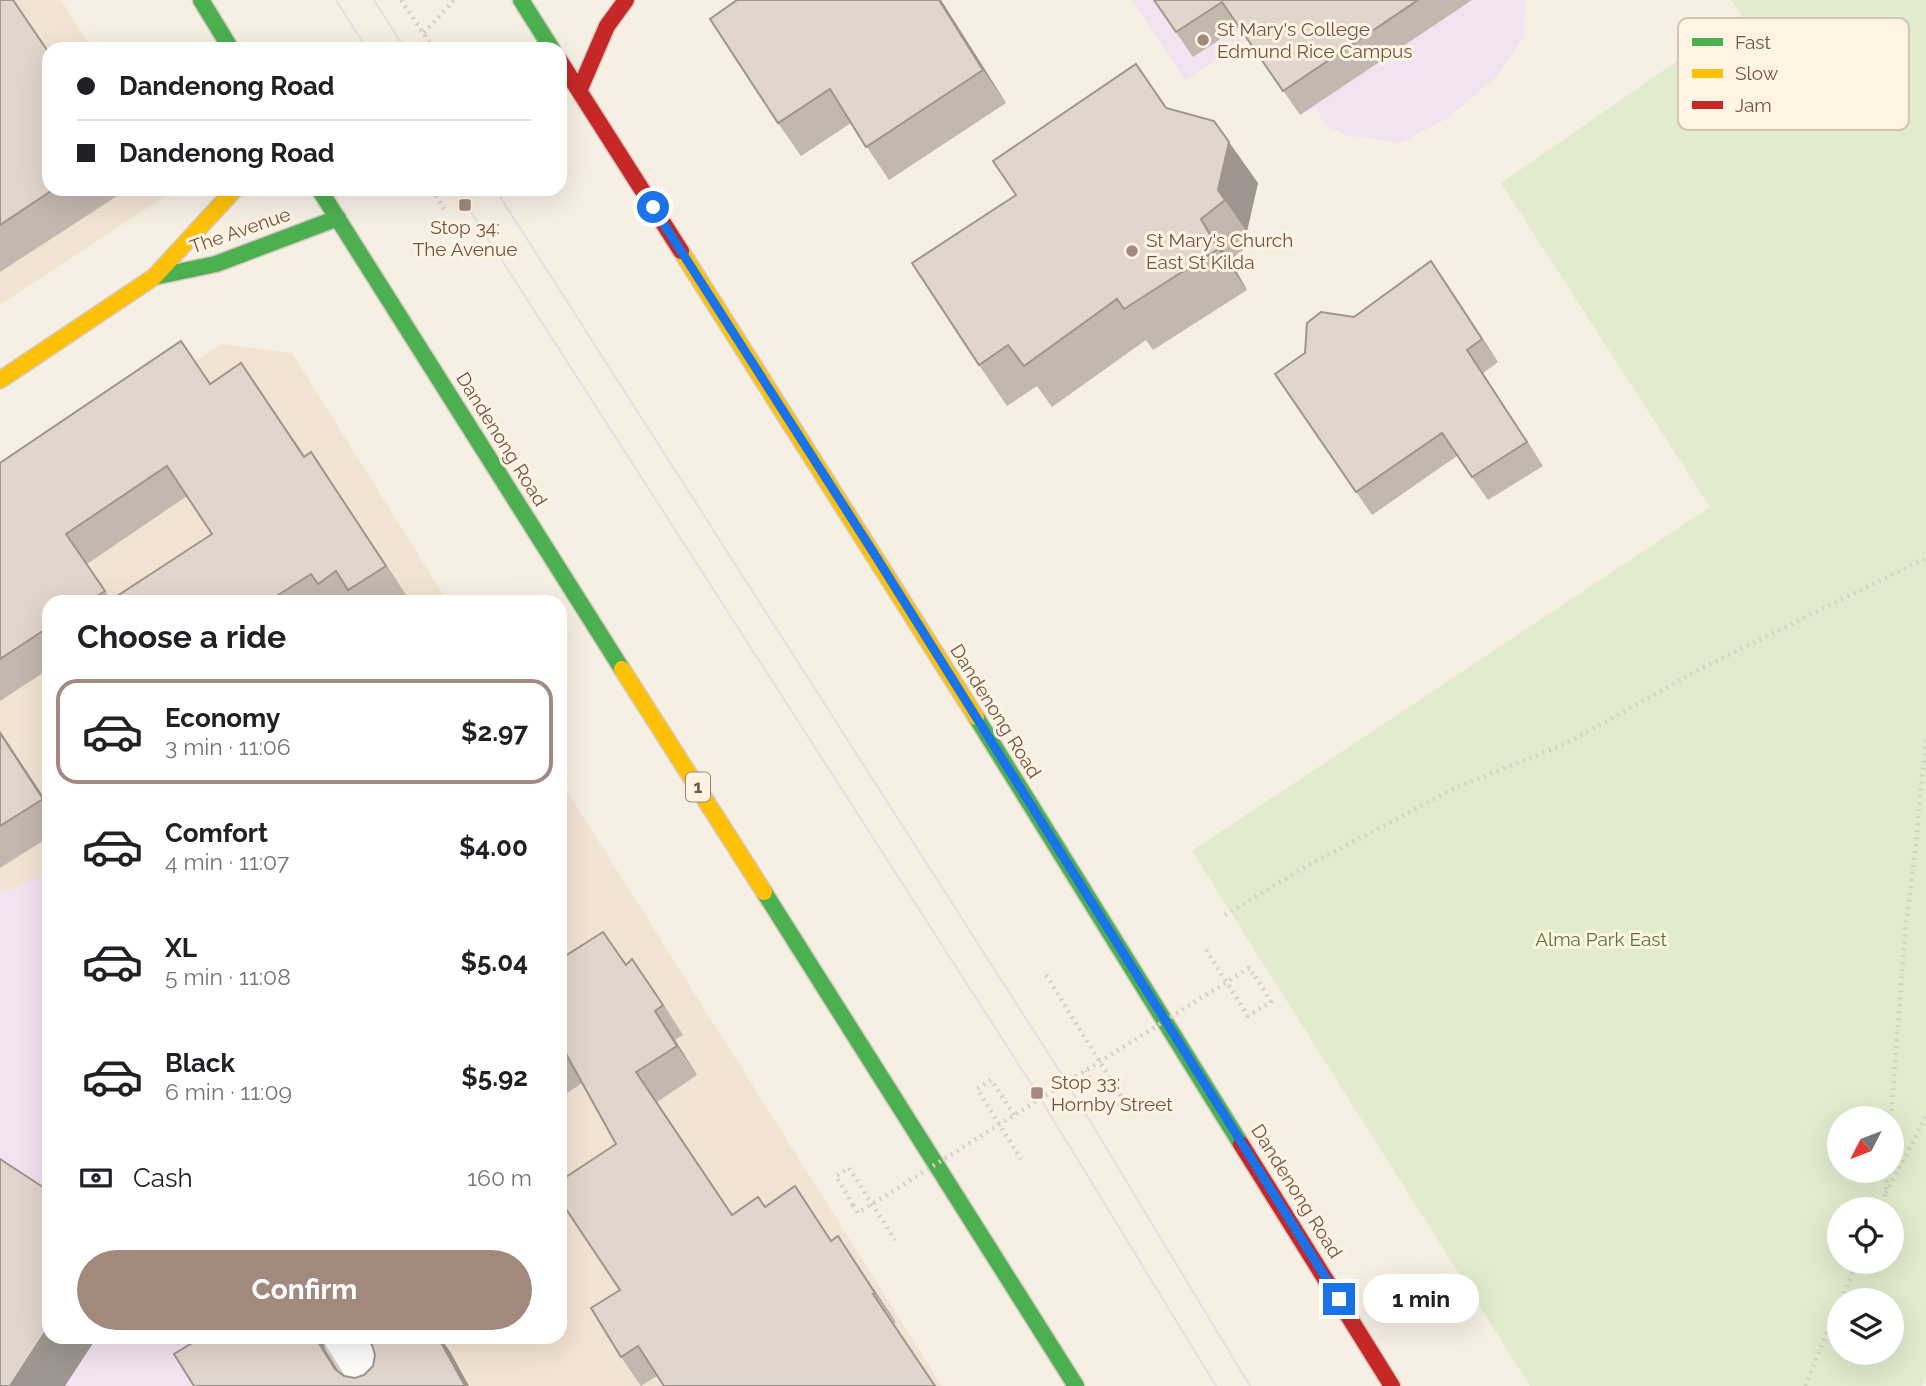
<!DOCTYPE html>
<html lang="en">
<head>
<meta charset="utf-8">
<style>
  :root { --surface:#fff; --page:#f2f2f2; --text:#202124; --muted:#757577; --line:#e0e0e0; --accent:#a18a7d }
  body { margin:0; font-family:Raleway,sans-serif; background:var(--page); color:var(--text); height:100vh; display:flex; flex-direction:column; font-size:26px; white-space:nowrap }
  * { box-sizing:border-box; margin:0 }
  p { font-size:23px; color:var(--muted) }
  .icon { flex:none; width:38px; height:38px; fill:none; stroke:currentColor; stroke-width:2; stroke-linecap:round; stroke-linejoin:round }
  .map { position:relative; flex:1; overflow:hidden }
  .details { position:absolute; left:42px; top:595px; width:525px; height:749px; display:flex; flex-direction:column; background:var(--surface); border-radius:21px; box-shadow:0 7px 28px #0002 }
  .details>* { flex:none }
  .top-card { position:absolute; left:42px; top:42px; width:525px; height:154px; border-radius:21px; box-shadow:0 7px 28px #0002; display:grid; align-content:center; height:154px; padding:0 35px; background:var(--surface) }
  .needle { width:46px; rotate:228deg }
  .tools { position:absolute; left:1827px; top:1106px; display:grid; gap:14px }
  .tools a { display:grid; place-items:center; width:77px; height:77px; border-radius:50%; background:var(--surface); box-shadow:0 7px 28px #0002; font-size:35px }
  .end { position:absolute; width:32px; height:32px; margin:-16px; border:9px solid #1a73e8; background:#fff; box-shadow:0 0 0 4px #fff }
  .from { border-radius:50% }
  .bubble { position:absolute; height:49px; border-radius:24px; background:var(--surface); box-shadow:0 7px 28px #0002; font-size:23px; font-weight:700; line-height:49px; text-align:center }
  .top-card b { display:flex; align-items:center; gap:24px; height:66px; font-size:26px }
  .top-card b+b { border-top:2px solid var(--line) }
  .top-card i { width:18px; height:18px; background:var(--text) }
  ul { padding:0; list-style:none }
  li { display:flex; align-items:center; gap:21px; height:105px; margin:0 14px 10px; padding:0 21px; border:4px solid transparent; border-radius:21px }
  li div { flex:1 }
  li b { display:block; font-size:26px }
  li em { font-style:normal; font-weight:700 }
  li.selected { border-color:var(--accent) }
  li>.icon { width:63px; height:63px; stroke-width:1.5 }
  h2 { padding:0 35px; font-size:32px; line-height:84px }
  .pay { display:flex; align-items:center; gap:18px; height:77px; padding:0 35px; font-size:26px }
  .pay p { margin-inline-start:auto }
  .action { display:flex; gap:14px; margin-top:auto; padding:14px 35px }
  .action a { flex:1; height:80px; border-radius:42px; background:var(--accent); color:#fff; font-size:28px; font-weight:700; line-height:80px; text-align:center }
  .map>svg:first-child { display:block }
  .residential { fill:#f2e4d3 }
  .education { fill:#f1e3f0 }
  .park { fill:#e1ecce; fill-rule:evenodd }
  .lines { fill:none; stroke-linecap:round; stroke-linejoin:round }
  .street-casing { stroke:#d7ccc3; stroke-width:42 }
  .fast-casing { stroke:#d6cac1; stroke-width:19 }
  .slow-casing { stroke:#d6cac1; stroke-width:19 }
  .jam-casing { stroke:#d6cac1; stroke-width:19 }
  .path { stroke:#d9cfca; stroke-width:4.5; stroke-dasharray:2 5; stroke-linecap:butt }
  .street { stroke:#fefdfb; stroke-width:38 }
  .fast { stroke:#4caf50; stroke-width:16 }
  .slow { stroke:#ffc107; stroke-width:16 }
  .jam { stroke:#c62828; stroke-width:16 }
  .tram { stroke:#e3e0e3; stroke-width:2 }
  .path-bridge { stroke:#d9cfca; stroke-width:4.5; stroke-dasharray:2 5; stroke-linecap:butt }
  .wall { fill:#c2b8af; fill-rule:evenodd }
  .shaded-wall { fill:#9e968f }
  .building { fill:#e2d6cc; stroke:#9e968f; stroke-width:2 }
  .route { stroke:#1a73e8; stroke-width:9 }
  .poi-dot { fill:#a18a7d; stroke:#fff3e4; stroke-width:2.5 }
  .labels { text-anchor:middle; stroke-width:6; stroke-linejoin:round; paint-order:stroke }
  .shield { fill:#fff3e4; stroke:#9d8475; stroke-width:2 }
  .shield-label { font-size:18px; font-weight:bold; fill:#735445 }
  .poi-label { font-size:19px; fill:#735445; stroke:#fff3e4; text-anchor:start }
  .street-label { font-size:19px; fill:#735445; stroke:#fff3e4 }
  .park-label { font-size:19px; fill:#51793d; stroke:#fff3e4 }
  .key { fill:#fff3e4; stroke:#d5c3b4; stroke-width:2 }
  .key-label { font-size:19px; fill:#735445 }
</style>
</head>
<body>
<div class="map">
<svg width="1926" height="1386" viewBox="0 0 1926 1386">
  <rect width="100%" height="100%" fill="#f6efe4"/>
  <!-- residential -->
  <path class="residential" d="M0 0H61L92 49H49V189H176L0 305Z
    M222 344 292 353 448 602H49V1337H560V780L942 1386H0V486Z"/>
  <!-- education -->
  <path class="education" d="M1131 0H1308L1186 80Z
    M1326 0H1525L1524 37 1495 78 1446 119 1401 143 1344 135 1323 123 1317 108 1300 115Z
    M42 876 49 888V1337H312L341 1386H0V893Z"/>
  <!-- park -->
  <path class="park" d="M1731 0H1926V1377L1922 1386H1530L1192 851 1710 507 1501 183 1742 16ZM1892 1118V1171H1839V1118ZM1839 1209H1892V1262H1839ZM1839 1300H1892V1353H1839Z"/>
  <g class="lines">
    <!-- street casing -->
    <g class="street-casing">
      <path id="street" d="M343 1337 374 1386"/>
    </g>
    <!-- fast casing -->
    <g class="fast-casing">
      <path id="fast" d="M201 0 231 49
        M521 0 552 49
        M319 189 622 669
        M154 277 216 264 338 218
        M976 717 1241 1144
        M764 892 1076 1386"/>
    </g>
    <!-- slow casing -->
    <g class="slow-casing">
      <path id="slow" d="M681 251 976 717
        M0 380 154 277 235 189
        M622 669 764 892"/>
    </g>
    <!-- jam casing -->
    <g class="jam-casing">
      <path id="jam" d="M560 61 681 251
        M579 91 607 26 626 0
        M1241 1144 1392 1386"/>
    </g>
    <!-- path -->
    <path class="path" d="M401 0 434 49
      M424 33 454 0
      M433 189 444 209
      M1225 915 1303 868 1457 787 1565 744 1704 667 1926 558
      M1206 950 1248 1016 1271 1002 1255 976
      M1046 975 1124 1101 1110 1110 1085 1071
      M1014 1115 991 1080 977 1089 1021 1159
      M1891 1118 1905 932 1916 842 1926 736
      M1886 1193 1926 1117
      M853 1205 836 1176 849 1168 895 1240
      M1879 1209 1886 1193 1888 1171
      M1841 1300 1857 1262
      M1805 1386 1839 1304"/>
    <!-- street -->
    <use href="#street" class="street"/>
    <!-- fast -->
    <use href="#fast" class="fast"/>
    <!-- slow -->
    <use href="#slow" class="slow"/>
    <!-- jam -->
    <use href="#jam" class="jam"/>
    <!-- tram -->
    <path class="tram" d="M336 0 367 49
      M374 0 405 49
      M456 189 1037 1093 1216 1386
      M495 189 1064 1078 1250 1386"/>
    <!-- path-bridge -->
    <path class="path-bridge" d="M853 1205 858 1213 1249 968 1255 976"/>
  </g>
  <!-- wall -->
  <path class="wall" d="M0 0H14L49 52V189H128L0 272Z
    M941 0 1006 103 889 180 851 123 801 156 778 123Z
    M1154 0H1472L1300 115 1239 27 1193 57Z
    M1168 109 1258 183 1247 231 1254 242 1230 260 1247 290 1153 350 1146 340 1052 407 1037 386 1007 406 979 365Z
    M1447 284 1498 362 1483 373 1543 466 1488 500 1457 456 1372 515 1275 374 1354 317Z
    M181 341 211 384 241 363 305 456 311 452 406 595 396 602H357L356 601 354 602H49V669L0 701V463ZM187 496 212 534 111 600 87 564Z
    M0 731 49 805V837L0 868Z
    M560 946 566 955 626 965 653 989 683 1035 675 1040 697 1075 657 1102 732 1215 765 1207 832 1240 858 1266 896 1322 894 1324 936 1386H664L657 1376 641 1386 621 1357 620 1290 616 1144 582 1083 560 1098Z"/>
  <!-- shaded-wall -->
  <path class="shaded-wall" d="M939 0H941L1006 103 983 70Z
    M1136 64 1165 105 1195 149 1166 108Z
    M1229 142 1258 183 1247 231 1254 242 1218 190Z
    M1201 219 1230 260 1247 290 1218 249Z
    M1431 261 1447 284 1498 362 1482 339Z
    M1467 350 1483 373 1543 466 1527 442Z
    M311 452 331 482 406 595 386 566Z
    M0 731 49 805V807L0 733Z
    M632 959 653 989 683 1035 663 1005Z
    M655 1011 675 1040 697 1075 677 1046Z
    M636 1072 657 1102 752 1245 732 1215Z
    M838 1236 858 1266 896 1322 875 1293Z
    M49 1326V1337H97L65 1386H10Z
    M315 1337H322L325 1349 348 1386 335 1369Z
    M438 1337H440L451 1353 469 1386H465Z"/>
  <!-- building -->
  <path class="building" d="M0 0H13L49 53V189H54L0 225Z
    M737 0H939L983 70 866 147 830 89 778 123 710 19Z
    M1154 0H1418L1283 91 1222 2 1176 32Z
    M1136 64 1166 108 1214 121 1229 142 1218 190 1225 200 1201 219 1218 249 1124 309 1117 299 1024 366 1008 345 979 365 912 263 1016 195 993 161Z
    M1431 261 1482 339 1467 350 1527 442 1472 477 1442 433 1356 492 1275 374 1305 353 1307 323 1321 312 1354 317Z
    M181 341 210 384 241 363 304 457 311 452 386 566 348 590 336 571 318 584 311 574 267 602H108L212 534 167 466 66 534 105 591 87 602H49V627L0 659V463Z
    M0 733 43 799 0 826Z
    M603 932 626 965 632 959 663 1005 655 1011 677 1046 636 1072 732 1215 758 1197 765 1207 795 1186 831 1241 838 1236 875 1293 873 1294 935 1386H664L638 1346 621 1357 591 1308 620 1290 560 1200V1181L616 1144 565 1052 560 1055V948L565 956Z
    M0 1159 49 1191V1326L10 1386H0Z
    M202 1337H315L335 1369 344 1376 355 1378 364 1375 373 1366 375 1355 372 1345 367 1337H438L465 1386H194L174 1354Z"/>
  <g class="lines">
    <!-- route -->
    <path class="route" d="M653 207 875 555 1339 1299"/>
  </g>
  <!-- markers -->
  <g class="poi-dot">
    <circle cx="1203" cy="40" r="7"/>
    <rect x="458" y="198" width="14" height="14" rx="3.5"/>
    <circle cx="1132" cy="251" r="7"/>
    <rect x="1030" y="1086" width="14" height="14" rx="3.5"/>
  </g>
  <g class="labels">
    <!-- shield labels -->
    <rect class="shield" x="686" y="772.5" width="24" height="29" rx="5"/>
    <g class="shield-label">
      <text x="698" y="793">1</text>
    </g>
    <!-- poi labels -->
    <g class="poi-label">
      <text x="1217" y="36">St Mary's College<tspan x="1217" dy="22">Edmund Rice Campus</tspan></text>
      <text x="465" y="234" text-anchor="middle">Stop 34:<tspan x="465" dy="22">The Avenue</tspan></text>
      <text x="1146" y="247">St Mary's Church<tspan x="1146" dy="22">East St Kilda</tspan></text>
      <text x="1051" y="1089">Stop 33:<tspan x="1051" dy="22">Hornby Street</tspan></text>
    </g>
    <!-- street labels -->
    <g class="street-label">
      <text transform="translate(240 230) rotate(-19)" y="7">The Avenue</text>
      <text transform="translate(502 439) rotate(58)" y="7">Dandenong Road</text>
      <text transform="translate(996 711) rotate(58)" y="7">Dandenong Road</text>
      <text transform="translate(1297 1191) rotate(58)" y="7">Dandenong Road</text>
    </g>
    <!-- park labels -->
    <g class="park-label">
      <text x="1601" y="946">Alma Park East</text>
    </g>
  </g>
  <!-- legend -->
  <rect x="1678" y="18" width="231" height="112" rx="10" class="key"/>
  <rect x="1692" y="38" width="31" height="8" fill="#4caf50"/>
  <rect x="1692" y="69" width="31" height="9" fill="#ffc107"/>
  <rect x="1692" y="101" width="31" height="8" fill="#c62828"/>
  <g class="key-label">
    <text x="1735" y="49">Fast</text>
    <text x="1735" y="80">Slow</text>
    <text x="1735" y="112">Jam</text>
  </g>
</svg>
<div class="tools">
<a><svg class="needle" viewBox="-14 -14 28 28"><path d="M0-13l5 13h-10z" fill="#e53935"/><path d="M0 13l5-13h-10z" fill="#757577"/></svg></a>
<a><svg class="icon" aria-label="locate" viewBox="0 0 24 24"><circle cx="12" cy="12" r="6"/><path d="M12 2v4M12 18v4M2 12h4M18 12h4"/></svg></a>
<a><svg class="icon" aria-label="layers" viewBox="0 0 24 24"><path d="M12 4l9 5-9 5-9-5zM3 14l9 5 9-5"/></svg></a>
</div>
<i class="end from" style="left:653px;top:207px"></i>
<i class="end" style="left:1339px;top:1299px"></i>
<div class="bubble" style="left:1363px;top:1274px;width:116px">1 min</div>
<div class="top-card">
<b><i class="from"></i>Dandenong Road</b>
<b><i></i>Dandenong Road</b>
</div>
<section class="details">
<h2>Choose a ride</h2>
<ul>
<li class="selected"><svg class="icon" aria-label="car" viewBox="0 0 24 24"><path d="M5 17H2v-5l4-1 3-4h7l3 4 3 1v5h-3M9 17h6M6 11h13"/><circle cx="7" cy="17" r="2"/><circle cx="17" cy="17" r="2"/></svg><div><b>Economy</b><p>3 min · 11:06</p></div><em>$2.97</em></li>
<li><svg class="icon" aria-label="car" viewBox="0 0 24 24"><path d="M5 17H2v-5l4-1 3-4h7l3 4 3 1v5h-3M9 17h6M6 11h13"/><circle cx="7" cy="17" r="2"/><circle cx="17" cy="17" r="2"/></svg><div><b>Comfort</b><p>4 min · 11:07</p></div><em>$4.00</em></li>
<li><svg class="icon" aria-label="car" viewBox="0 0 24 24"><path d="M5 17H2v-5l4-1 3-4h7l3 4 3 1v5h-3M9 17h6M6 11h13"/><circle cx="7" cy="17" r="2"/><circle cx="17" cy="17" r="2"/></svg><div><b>XL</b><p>5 min · 11:08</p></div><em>$5.04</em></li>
<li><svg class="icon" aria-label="car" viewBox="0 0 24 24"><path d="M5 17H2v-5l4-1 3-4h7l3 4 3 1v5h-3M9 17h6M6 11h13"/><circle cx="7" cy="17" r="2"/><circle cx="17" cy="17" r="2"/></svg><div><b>Black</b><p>6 min · 11:09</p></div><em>$5.92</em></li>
</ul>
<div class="pay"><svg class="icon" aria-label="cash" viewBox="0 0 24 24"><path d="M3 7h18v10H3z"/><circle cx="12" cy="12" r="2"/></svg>Cash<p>160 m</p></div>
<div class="action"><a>Confirm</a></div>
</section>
</div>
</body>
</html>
